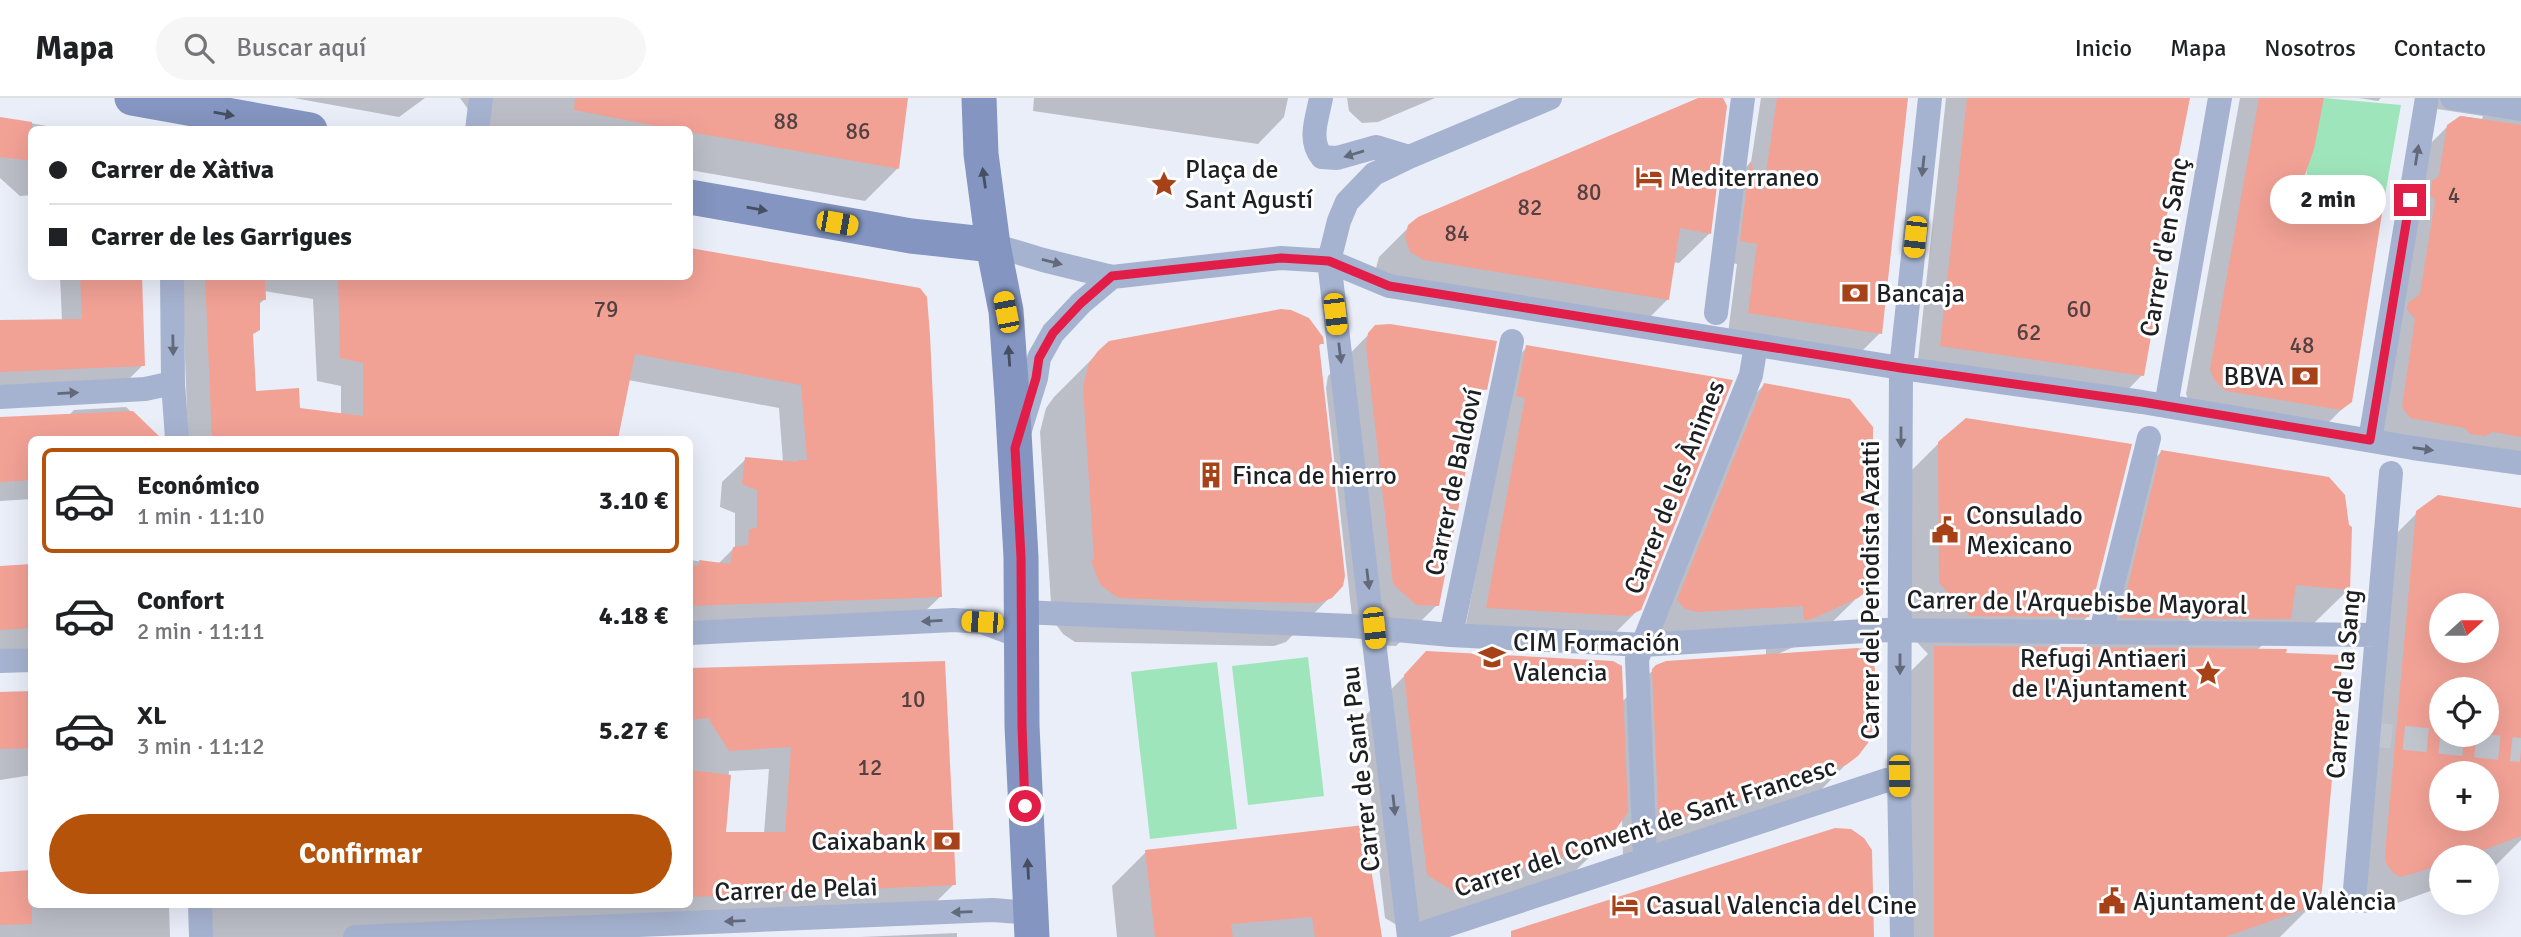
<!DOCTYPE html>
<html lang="es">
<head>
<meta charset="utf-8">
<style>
  :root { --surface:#fff; --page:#f6f6f6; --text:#202124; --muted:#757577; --line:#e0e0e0; --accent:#b45309 }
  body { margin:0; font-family:Signika,sans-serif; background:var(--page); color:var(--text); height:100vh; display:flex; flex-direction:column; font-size:26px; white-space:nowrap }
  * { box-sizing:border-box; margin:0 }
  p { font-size:23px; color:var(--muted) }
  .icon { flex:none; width:38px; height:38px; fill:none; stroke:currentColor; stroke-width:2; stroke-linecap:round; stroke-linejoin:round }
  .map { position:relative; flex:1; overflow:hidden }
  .panel { position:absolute; left:28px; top:338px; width:665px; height:472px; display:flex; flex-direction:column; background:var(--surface); border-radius:10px; box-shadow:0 7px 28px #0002 }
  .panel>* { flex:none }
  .guide { position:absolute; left:28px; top:28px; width:665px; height:154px; border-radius:10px; box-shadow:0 7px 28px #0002; display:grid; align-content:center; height:154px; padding:0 21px; background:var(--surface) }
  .needle { width:46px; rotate:69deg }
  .controls { position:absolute; left:2429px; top:495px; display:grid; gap:14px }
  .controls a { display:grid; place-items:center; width:70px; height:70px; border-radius:50%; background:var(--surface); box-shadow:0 7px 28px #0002; font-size:35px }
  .end { position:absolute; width:32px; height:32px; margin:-16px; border:9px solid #e11d48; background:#fff; box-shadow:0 0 0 4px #fff }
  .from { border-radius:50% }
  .bubble { position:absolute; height:49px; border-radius:24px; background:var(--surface); box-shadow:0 7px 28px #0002; font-size:23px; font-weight:800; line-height:49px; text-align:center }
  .car { position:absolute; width:21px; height:42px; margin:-21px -10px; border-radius:9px; box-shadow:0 0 5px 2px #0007; background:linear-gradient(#f5c518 24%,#345 0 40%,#f5c518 0 76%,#345 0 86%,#f5c518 0) }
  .guide b { display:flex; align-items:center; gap:24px; height:66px; font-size:26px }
  .guide b+b { border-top:2px solid var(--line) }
  .guide i { width:18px; height:18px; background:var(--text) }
  ul { padding:12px 0 0; list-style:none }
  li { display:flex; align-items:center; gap:21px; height:105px; margin:0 14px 10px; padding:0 7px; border:4px solid transparent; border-radius:10px }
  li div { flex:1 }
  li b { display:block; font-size:26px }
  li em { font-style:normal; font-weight:800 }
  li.on { border-color:var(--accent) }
  li>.icon { width:63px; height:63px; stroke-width:1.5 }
  .cta { display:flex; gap:14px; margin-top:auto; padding:14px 21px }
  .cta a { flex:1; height:80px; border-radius:42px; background:var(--accent); color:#fff; font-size:28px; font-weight:800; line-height:80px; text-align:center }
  header { display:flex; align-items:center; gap:42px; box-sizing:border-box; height:98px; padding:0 35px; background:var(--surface); border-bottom:2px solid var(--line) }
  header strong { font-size:33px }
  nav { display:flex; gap:38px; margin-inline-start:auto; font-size:24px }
  .search { width:490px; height:63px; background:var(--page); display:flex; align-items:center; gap:18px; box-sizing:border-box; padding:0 24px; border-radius:38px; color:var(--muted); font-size:26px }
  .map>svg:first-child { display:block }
  .green { fill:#9fe5bb }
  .shadow { fill:#0003; fill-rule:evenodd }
  .building { fill:#f2a195; fill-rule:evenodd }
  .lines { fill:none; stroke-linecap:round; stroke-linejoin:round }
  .street-tunnel { stroke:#c1c5ce; stroke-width:24; stroke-dasharray:24 12; stroke-linecap:butt }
  .street { stroke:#a6b3d0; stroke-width:24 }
  .secondary { stroke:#8395c0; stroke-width:35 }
  .oneway { fill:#464e62 }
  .oneway2 { fill:#62697a }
  .route { stroke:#e11d48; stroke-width:9 }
  .labels { text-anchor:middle; stroke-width:6; stroke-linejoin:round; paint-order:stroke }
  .number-label { font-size:23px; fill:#534040 }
  .poi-label { font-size:26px; fill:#1e1f23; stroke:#fff; text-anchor:start }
  .street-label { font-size:26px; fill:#1e1f23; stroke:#fff }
</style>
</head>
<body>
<header>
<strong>Mapa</strong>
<div class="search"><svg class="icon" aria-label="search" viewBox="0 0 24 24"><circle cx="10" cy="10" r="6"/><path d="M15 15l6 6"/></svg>Buscar aquí</div>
<nav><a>Inicio</a><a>Mapa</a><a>Nosotros</a><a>Contacto</a></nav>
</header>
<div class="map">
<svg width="2521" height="839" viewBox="0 0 2521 839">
  <rect width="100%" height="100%" fill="#eaeef9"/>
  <!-- green -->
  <path class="green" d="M2324 0 2401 7 2384 103 2305 94 2307 71Z
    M1308 559 1324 698 1248 707 1232 568Z
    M1217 564 1237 731 1150 741 1131 574Z"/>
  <!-- shadow -->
  <path class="shadow" d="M294 0H425L399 19Z
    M460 0H904L897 71 865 103 690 72V32H483Z
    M1034 0H1288L1284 19 1258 46 1033 13Z
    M1347 0H1435L1378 24 1362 25 1349 13Z
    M1702 0H1718L1725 9 1709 136 1679 165 1673 164 1668 201 1638 231 1394 191 1376 170 1379 159 1409 129Z
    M1761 0H1906L1880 235 1860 255 1728 235 1737 166 1721 163 1730 85 1751 64Z
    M1946 0H2188L2162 136 2142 277 2118 302 1917 271Z
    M2240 0H2323L2297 95 2350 303 2325 328 2191 308 2186 296Z
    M2359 0H2381L2378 3Z
    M2439 0H2521V355L2378 334 2423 53 2448 28 2462 18 2482 21 2483 18 2437 11Z
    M0 20 71 32H32V97L20 98 0 80Z
    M690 151 782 168 941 498 917 521 690 529V462L718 466 735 449V415L720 409 722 384 746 361 783 364 779 310 628 282 617 341H188L182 178H690ZM264 193 313 201 317 283 341 288V317L298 311 255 295 252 237 258 231V207L265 201Z
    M60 178H141L143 267 124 286 0 295V223H62Z
    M1376 229 1485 291 1479 298 1437 507 1396 548 1375 547 1353 527 1326 290 1328 278Z
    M1322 245 1317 249 1338 491 1286 544 1274 548 1075 544 1063 536 1052 521 1040 334 1046 310 1054 299 1099 254Z
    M1527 249 1639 511 1617 533 1605 539 1465 531 1505 321 1506 271Z
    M1764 287 1867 490 1818 538 1776 557 1856 656 1820 693 1623 762 1622 720 1606 743 1562 786 1410 835 1385 820 1362 621 1427 555 1622 604 1657 568 1766 558V545L1647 548 1726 326Z
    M126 309 149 330V341H32V401L0 403V321L68 318 74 312Z
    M1939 345 2088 518 2055 551H2086L2125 390 2162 353 2349 491 2312 527 2285 525 2257 552 2313 806 2280 839H1900V584L1928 556 1900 526 1898 386Z
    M2521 412V742L2492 771 2487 773V760H2441V789L2373 814 2364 815 2357 811 2381 451 2418 414ZM2441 508H2487V553H2441ZM2441 592H2487V637H2441ZM2441 676H2487V721H2441Z
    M32 468V550L0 552V470Z
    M943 564 954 786 931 809 500 839H209L208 807H690V572ZM769 671 764 736H724L729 673Z
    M32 594V677L0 682V596Z
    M1146 754 1380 839H1117L1112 788Z
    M32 772V807H169L170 839H0V776L29 774Z
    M957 835V839H860Z"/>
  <!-- building -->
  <path class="building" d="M575 0H908L899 71 690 34V32H677L574 12Z
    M1698 0H1723L1727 8 1711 136 1680 130 1669 202 1424 162 1410 154 1405 139 1408 127 1418 119Z
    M1777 0H1908L1882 236 1748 215 1757 146 1740 143 1750 63 1763 95Z
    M1967 0H2190L2163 137 2158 182H2161L2144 278 1940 248Z
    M2259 0H2324L2314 51 2299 94 2384 103 2352 304 2341 312 2226 293 2215 283 2210 271Z
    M2460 18 2521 27V339L2493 334 2485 338 2470 336 2465 330 2410 320 2402 309 2415 221 2407 211 2408 205 2420 196 2435 103 2430 96 2432 83 2439 78 2447 27Z
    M0 19 32 24V63L0 59Z
    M690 150 920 190 927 199 930 237 942 499 690 508V468L700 467 699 462 730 466 733 449 748 447 749 432 757 429V392L742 386 745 359 798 364V362H807L801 287 635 256 618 341H212L205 178H265L266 202H260V232L253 236 256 293 299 290 300 310 363 318V265L340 260 338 178H690Z
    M80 178H142L145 268 0 274V222L82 221Z
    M1281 211 1291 212 1309 220 1323 239 1324 246H1319L1345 478 1343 488 1332 500 1319 505 1198 503 1120 500 1115 498 1100 486 1091 463 1094 462 1083 289 1089 265 1098 253 1109 243Z
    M1390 226 1497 243 1487 292 1482 291 1439 508 1416 507 1393 486 1366 248 1368 235 1375 227Z
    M1526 247 1733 282 1641 512 1628 518 1486 510 1525 300 1516 298Z
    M1764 285 1850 301 1873 329 1874 479 1869 492 1858 500 1812 521 1804 522 1803 508 1698 514 1685 511 1677 502Z
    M133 313 162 341H32V382L0 384V319Z
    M1966 320 2132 346 2089 519 1970 518 1939 485 1938 344Z
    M2161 352 2329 379 2345 397 2349 427 2352 429 2350 492 2296 487 2291 521 2120 520Z
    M2438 397 2521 410V738L2462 760H2441V767L2401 779 2393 775 2386 765 2385 756 2416 413ZM2441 508H2487V553H2441ZM2441 592H2487V637H2441ZM2441 676H2487V721H2441Z
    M32 466V530L0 532V468Z
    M1934 548 2287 551 2286 555 2343 557 2322 793 2318 803 2308 810 2225 839H1934Z
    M1857 550 1864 551 1873 559 1875 572 1873 630 1868 645 1858 658 1846 667 1659 728 1652 571 1656 567 1666 563Z
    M1426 553 1613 563 1622 568 1628 714 1607 744 1453 793 1427 777 1404 577Z
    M945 563 956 787 690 799V672L731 677 726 734H785L791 649 729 653 708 620 690 622V570Z
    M32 593V650L0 651V594Z
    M1364 727 1382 839H1315L1312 819 1231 826 1233 839H1155L1145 752Z
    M1835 730 1851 731 1864 740 1872 752 1874 839H1511V833Z
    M32 772V826L0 827V774Z"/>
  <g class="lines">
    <!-- street-tunnel -->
    <path class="street-tunnel" d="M2368 636 2521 652"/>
    <!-- street -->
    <path class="street" d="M1321 0C1317 21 1308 42 1322 59L1337 60 1376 49 1409 59
      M2452 0 2521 11
      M477 32 481 0
      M993 147 1043 162 1112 179 1281 160 1329 163 1389 188 1901 270 2142 304 2413 350 2521 365
      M172 178 173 285 177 341
      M1716 215 1743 0
      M0 299 145 291 173 285
      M2166 308 2220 0
      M1020 332 1036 280 1039 260 1053 235 1081 205 1112 179
      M2370 342 2427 0
      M1021 514 1352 528 1451 537 1643 547 1880 532 2377 537
      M2101 534 2149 340
      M690 535 954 522 982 524 1022 539
      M1451 537 1512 243
      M0 563 32 562
      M1645 761 1637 561 1751 277 1756 247
      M2354 803 2391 375
      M200 807 201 839
      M355 839 993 812 1030 815
      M1409 839 1329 163 1339 123 1347 104 1374 76 1409 59 1550 0
      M1411 839 1899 678
      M1902 839 1899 678 1901 270 1930 0"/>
    <!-- secondary -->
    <path class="secondary" d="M132 0 310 32
      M979 0 981 56 993 147 1006 213 1012 299 1021 459 1022 628 1032 839
      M690 99 911 138 993 147"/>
  </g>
  <!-- one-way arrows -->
  <defs><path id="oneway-solid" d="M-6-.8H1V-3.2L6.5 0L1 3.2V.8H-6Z" transform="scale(1.75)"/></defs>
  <g class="oneway">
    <use href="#oneway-solid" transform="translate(224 16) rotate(10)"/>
    <use href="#oneway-solid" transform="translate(984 80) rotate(-98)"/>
    <use href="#oneway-solid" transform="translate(757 111) rotate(10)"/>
    <use href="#oneway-solid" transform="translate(1009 258) rotate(-94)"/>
    <use href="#oneway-solid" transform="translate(1028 771) rotate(-93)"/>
  </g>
  <g class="oneway2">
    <use href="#oneway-solid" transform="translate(1354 56) rotate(163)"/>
    <use href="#oneway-solid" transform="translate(2417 57) rotate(-81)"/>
    <use href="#oneway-solid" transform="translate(1923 68) rotate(96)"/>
    <use href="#oneway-solid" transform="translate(1052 164) rotate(14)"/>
    <use href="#oneway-solid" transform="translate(173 247) rotate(89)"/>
    <use href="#oneway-solid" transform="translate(1340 255) rotate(83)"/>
    <use href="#oneway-solid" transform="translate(68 295) rotate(-3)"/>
    <use href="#oneway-solid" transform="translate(1901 339) rotate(90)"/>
    <use href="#oneway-solid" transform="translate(2423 351) rotate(8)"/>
    <use href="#oneway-solid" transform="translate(1368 481) rotate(83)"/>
    <use href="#oneway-solid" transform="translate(932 523) rotate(177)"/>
    <use href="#oneway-solid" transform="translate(1900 566) rotate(90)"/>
    <use href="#oneway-solid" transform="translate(1394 707) rotate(84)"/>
    <use href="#oneway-solid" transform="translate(962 814) rotate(178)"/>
    <use href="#oneway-solid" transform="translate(735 823) rotate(178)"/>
  </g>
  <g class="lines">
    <!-- route -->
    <path class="route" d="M1025 708 1022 628 1021 459 1015 350 1036 280 1039 260 1053 235 1081 205 1112 178 1281 160 1329 163 1389 188 1901 270 2142 304 2370 342 2410 102"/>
  </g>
  <!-- icons -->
  <defs>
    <g id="hotel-bare" transform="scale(2.1)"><path d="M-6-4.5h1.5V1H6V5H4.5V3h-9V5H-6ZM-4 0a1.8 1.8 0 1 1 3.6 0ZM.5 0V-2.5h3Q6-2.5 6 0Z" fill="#a74118" stroke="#fff" stroke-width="2.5" paint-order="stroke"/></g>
    <g id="sight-bare" transform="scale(2.1)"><path d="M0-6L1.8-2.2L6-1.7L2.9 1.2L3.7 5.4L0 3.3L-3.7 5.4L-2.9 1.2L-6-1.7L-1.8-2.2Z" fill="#a74118" stroke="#fff" stroke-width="2.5" paint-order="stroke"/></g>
    <g id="bank-bare" transform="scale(2.1)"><path d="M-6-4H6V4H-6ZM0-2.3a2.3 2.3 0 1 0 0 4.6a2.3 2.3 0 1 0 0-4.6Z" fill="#a74118" stroke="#fff" stroke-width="2.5" paint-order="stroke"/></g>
    <g id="building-bare" transform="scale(2.1)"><path d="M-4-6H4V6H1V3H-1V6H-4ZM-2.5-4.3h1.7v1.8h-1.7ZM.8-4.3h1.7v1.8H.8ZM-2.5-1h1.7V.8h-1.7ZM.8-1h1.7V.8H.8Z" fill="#a74118" stroke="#fff" stroke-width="2.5" paint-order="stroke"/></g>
    <g id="civic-bare" transform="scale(2.1)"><path d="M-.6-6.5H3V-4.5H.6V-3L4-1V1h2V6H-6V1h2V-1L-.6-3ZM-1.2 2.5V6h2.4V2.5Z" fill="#a74118" stroke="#fff" stroke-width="2.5" paint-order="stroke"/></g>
    <g id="university-bare" transform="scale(2.1)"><path d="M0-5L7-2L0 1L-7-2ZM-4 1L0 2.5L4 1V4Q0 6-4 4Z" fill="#a74118" stroke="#fff" stroke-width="2.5" paint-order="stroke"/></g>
  </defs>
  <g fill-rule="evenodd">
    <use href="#hotel-bare" x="1649" y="79"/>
    <use href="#sight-bare" x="1164" y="86"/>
    <use href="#bank-bare" x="1855" y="195"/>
    <use href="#bank-bare" x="2305" y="278"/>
    <use href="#building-bare" x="1211" y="377"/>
    <use href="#civic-bare" x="1945" y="432"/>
    <use href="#university-bare" x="1492" y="559"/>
    <use href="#sight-bare" x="2208" y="575"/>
    <use href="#bank-bare" x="947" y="743"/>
    <use href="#civic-bare" x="2112" y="803"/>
    <use href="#hotel-bare" x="1625" y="807"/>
  </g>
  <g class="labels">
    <!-- number labels -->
    <g class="number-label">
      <text x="786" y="31">88</text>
      <text x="858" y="41">86</text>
      <text x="1589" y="102">80</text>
      <text x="2454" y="105">4</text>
      <text x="1530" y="117">82</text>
      <text x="1457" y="143">84</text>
      <text x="606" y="219">79</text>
      <text x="2079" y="219">60</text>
      <text x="2029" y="242">62</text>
      <text x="2302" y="255">48</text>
      <text x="913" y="609">10</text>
      <text x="870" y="677">12</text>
    </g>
    <!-- poi labels -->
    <g class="poi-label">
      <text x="1185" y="80">Plaça de<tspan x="1185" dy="30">Sant Agustí</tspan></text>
      <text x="1670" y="88">Mediterraneo</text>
      <text x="1876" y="204">Bancaja</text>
      <text x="2284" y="287" text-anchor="end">BBVA</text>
      <text x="1232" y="386">Finca de hierro</text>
      <text x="1966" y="426">Consulado<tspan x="1966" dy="30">Mexicano</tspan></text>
      <text x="1513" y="553">CIM Formación<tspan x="1513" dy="30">Valencia</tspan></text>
      <text x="2187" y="569" text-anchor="end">Refugi Antiaeri<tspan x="2187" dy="30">de l'Ajuntament</tspan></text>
      <text x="926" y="752" text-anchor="end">Caixabank</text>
      <text x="2133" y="812">Ajuntament de València</text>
      <text x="1646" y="816">Casual Valencia del Cine</text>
    </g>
    <!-- street labels -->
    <g class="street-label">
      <text transform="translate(2164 149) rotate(-80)" y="9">Carrer d'en Sanç</text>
      <text transform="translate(1453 384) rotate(-78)" y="9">Carrer de Baldoví</text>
      <text transform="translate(1674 389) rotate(-68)" y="9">Carrer de les Ànimes</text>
      <text transform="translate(1870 492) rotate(-90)" y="9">Carrer del Periodista Azatti</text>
      <text transform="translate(2077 504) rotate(1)" y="9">Carrer de l'Arquebisbe Mayoral</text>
      <text transform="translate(2343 586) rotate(-85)" y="9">Carrer de la Sang</text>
      <text transform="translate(1360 671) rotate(-96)" y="9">Carrer de Sant Pau</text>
      <text transform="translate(1645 729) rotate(-18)" y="9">Carrer del Convent de Sant Francesc</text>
      <text transform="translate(796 791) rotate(-2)" y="9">Carrer de Pelai</text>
    </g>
  </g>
</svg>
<div class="controls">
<a><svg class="needle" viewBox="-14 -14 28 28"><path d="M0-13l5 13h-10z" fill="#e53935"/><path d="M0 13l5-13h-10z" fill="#757577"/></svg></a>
<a><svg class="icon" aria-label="locate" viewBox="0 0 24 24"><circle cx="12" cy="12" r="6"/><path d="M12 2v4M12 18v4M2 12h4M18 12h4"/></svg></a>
<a>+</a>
<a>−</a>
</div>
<i class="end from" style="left:1025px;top:708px"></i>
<i class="end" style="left:2410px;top:102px"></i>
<div class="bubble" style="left:2270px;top:77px;width:116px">2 min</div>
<i class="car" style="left:837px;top:125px;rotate:100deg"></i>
<i class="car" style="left:1915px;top:139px;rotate:186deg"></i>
<i class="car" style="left:1006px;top:214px;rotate:349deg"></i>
<i class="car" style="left:1335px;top:216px;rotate:173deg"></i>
<i class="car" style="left:982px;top:524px;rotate:273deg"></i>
<i class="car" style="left:1374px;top:530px;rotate:174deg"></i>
<i class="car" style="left:1899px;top:678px;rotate:179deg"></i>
<div class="guide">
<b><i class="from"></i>Carrer de Xàtiva</b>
<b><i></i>Carrer de les Garrigues</b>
</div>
<section class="panel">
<ul>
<li class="on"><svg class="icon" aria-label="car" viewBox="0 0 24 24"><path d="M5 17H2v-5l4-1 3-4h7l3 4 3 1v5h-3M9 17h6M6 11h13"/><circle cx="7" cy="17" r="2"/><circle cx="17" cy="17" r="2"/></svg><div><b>Económico</b><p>1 min · 11:10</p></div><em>3.10 €</em></li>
<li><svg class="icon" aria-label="car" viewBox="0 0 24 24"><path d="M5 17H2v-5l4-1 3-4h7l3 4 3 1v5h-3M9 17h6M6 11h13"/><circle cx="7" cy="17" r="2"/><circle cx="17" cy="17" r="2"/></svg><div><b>Confort</b><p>2 min · 11:11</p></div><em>4.18 €</em></li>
<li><svg class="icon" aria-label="car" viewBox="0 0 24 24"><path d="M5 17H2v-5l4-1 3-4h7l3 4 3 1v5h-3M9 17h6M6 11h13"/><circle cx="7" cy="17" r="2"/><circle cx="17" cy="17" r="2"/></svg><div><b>XL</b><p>3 min · 11:12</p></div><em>5.27 €</em></li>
</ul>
<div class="cta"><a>Confirmar</a></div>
</section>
</div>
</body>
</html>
